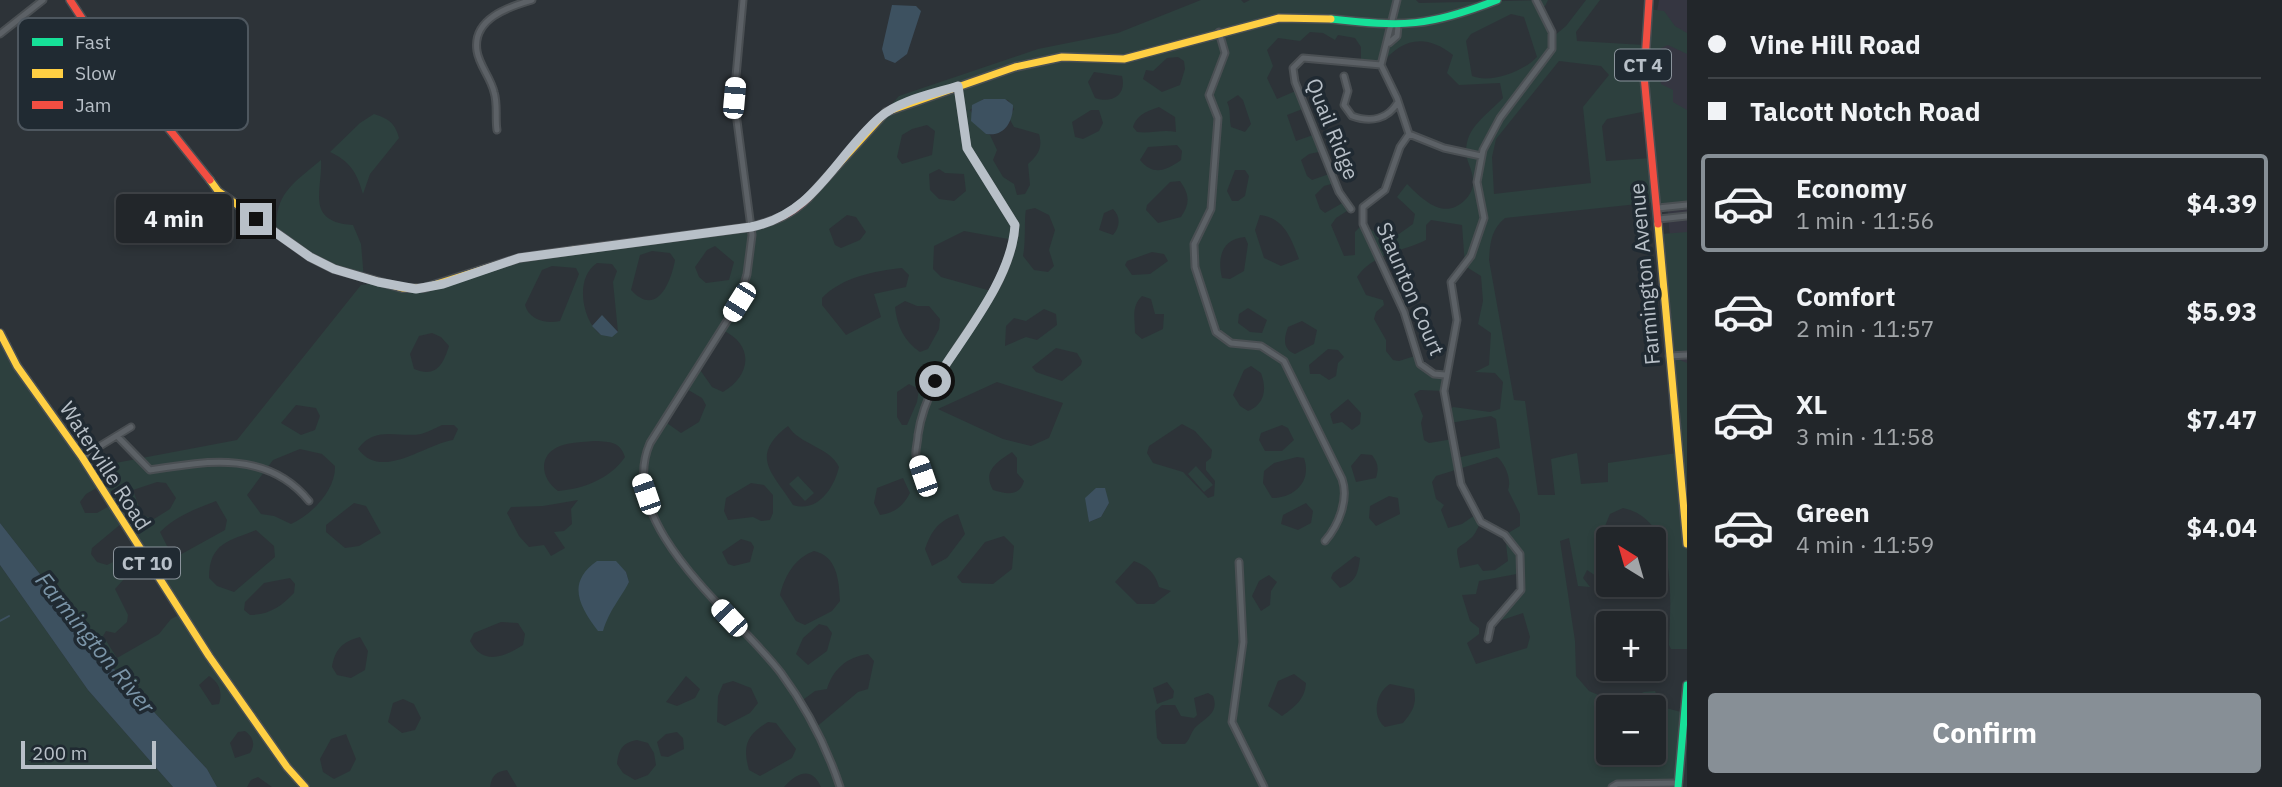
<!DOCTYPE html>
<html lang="en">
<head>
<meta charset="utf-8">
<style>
  :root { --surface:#22262a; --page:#2e3236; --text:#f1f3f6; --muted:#a2a5a8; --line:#3f4347; --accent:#878f96 }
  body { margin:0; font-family:"IBM Plex Sans",sans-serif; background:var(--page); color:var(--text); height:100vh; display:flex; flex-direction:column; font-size:26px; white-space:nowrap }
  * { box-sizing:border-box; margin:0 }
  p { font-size:23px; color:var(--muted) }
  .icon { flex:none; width:38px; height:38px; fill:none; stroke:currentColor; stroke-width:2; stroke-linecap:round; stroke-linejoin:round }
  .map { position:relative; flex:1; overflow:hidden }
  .drawer { display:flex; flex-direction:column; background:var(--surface); width:595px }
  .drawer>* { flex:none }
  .hud { display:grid; align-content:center; height:154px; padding:0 21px; background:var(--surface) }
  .needle { width:46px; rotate:323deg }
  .fabs { position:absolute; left:1596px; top:527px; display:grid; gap:14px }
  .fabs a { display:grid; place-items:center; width:70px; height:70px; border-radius:7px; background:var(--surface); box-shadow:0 4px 10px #0003,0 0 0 2px var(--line); font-size:35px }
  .scale { position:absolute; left:21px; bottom:18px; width:135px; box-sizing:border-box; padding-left:7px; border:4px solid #b8c0c8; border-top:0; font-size:19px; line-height:24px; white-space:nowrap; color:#b8c0c8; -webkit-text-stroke:5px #202a32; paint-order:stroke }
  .end { position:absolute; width:32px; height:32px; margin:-16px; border:9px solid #b8c0c8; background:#111; box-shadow:0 0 0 4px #111 }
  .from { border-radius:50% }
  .bubble { position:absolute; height:49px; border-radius:7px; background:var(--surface); box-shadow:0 4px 10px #0003,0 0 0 2px var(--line); font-size:23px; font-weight:700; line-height:49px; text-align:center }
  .car { position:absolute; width:21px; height:42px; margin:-21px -10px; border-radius:9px; box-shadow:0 0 5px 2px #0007; background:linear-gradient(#fff 24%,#345 0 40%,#fff 0 76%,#345 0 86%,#fff 0) }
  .hud b { display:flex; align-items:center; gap:24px; height:66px; font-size:26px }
  .hud b+b { border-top:2px solid var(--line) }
  .hud i { width:18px; height:18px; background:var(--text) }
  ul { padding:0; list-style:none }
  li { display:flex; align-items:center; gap:21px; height:98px; margin:0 14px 10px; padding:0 7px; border:4px solid transparent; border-radius:7px }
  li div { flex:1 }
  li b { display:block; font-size:26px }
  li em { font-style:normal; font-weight:700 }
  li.selected { border-color:var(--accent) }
  li>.icon { width:63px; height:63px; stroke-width:1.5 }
  .primary-button { display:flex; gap:14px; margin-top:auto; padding:14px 21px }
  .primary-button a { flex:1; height:80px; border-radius:7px; background:var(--accent); color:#fff; font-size:28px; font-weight:700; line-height:80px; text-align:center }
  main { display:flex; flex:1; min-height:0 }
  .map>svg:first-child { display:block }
  .medical { fill:#353641 }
  .green { fill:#2d403e; fill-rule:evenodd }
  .water { fill:#3d5160 }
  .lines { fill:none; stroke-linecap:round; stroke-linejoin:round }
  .stream { stroke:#3d5160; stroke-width:2 }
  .street-casing { stroke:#4a4f53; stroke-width:9 }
  .fast-casing { stroke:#4a4f53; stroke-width:10 }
  .slow-casing { stroke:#4a4f53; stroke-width:10 }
  .jam-casing { stroke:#4a4f53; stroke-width:10 }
  .street { stroke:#5c6166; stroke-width:5 }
  .fast { stroke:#16e098; stroke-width:7 }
  .slow { stroke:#ffcf43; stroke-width:7 }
  .jam { stroke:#f24e42; stroke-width:7 }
  .route { stroke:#b8c0c8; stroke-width:9 }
  .labels { text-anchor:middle; stroke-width:7; stroke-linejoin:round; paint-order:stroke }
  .shield { fill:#202a32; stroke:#8a939b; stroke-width:2 }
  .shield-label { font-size:19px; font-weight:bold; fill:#b8c0c8 }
  .street-label { font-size:21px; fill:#b8c0c8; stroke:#202a32 }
  .water-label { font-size:23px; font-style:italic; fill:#7b95a8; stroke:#202a32 }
  .key { fill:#202a32; stroke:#4e575f; stroke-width:2 }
  .key-label { font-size:19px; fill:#b8c0c8 }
</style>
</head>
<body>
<main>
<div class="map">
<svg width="1687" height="787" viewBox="0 0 1687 787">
  <rect width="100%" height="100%" fill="#2d3338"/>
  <!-- medical -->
  <path class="medical" d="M1659 0H1687V468L1682 370 1652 39Z"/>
  <!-- green -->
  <path class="green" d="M1201 0H1241L1244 3 1250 0H1416L1419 3 1548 0 1545 6 1540 8 1554 36 1566 26 1586 0H1600L1576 32 1577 41 1644 45 1648 9 1664 11 1675 26 1687 33V54L1668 45 1661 48 1656 57 1661 84 1673 90V102L1687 110V205L1658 208 1657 202 1505 218C1491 229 1490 244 1489 260L1514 400 1525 401 1538 495H1555L1551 459 1577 453 1581 484 1608 482V463L1677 453 1661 234 1687 232V356H1671L1687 363V497L1681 499 1687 544V649H1671L1669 645C1670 603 1680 520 1623 508L1610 514 1605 526 1615 539H1608V584L1587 570 1583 578 1590 587 1578 586 1569 538 1560 541 1575 641 1576 676 1589 691 1608 699 1622 701 1644 692 1655 691 1662 707 1685 713 1678 783 1617 784V787H821C812 766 797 772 784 787H517L507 770C496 772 492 775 490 787H272L258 777 251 780 247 787H217L207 769 115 670 0 523V333L89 468 237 440 361 285 378 283 416 289 495 264 751 227 792 213 899 96 1038 49 1118 33ZM1511 14 1524 17 1537 57C1524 71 1491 84 1472 76L1466 41 1471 34ZM1310 32 1323 33 1335 40 1338 35 1355 38 1361 47V63L1381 65C1401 38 1426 33 1453 55L1447 73 1459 85 1500 83 1503 98C1492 110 1473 123 1468 139 1462 159 1472 164 1473 180 1474 188 1470 195 1465 200 1444 221 1423 200 1407 184L1397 197 1415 214 1413 224 1399 234 1380 236 1363 224 1355 232V255L1344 256 1331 225 1336 218 1350 209 1346 201 1325 213 1320 209 1315 195 1324 186 1335 183 1332 173 1312 180 1307 176 1301 160 1309 154 1323 151 1316 134 1296 141 1287 115 1305 108 1298 90 1277 99 1267 78 1273 66 1267 50 1278 38 1300 41ZM1178 57 1184 61 1185 69 1180 85 1162 92 1143 79 1146 70 1153 71 1167 58ZM1559 61 1601 66 1609 75 1583 107 1591 183 1494 194 1492 157 1496 139ZM1094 72 1122 76C1127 95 1112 104 1095 98L1088 82ZM1238 95 1243 100 1251 124 1245 132 1231 127C1229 118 1231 110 1227 102ZM983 99 1008 100 1014 109 1009 118 1014 127 1039 134C1043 148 1038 155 1028 164L1030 185 1025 194 1017 195 1014 184 1003 177 993 160 997 150 990 135 986 134 970 110ZM1159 107 1175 117 1176 132C1162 129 1151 134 1137 132L1133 127C1137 114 1148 111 1159 107ZM1091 110H1099L1103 123 1099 131 1083 139 1075 137 1072 122ZM1647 111 1652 158 1606 161 1602 126 1607 119ZM927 125 935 131 932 155 902 164 897 157 902 135 912 129ZM1177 145 1182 151 1181 160C1166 171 1153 176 1140 160L1148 147ZM939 169 945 173 964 174 966 191 954 201 939 199 930 190 929 174ZM1235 170H1245L1249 176 1245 196 1238 201H1232L1227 191ZM1180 181C1190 195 1190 204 1181 217L1158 223 1146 210 1147 205 1170 182ZM1035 208 1049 215 1055 230 1049 250 1054 266 1048 272 1034 270 1023 256C1026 243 1024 217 1026 210ZM1113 209C1121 217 1120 227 1113 235L1099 230 1104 213ZM847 215 856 217 866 232 860 240 841 248 835 245 829 229ZM1260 215C1284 218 1291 238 1299 259L1281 266 1264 258 1255 230ZM1431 220 1462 225 1465 266 1481 276 1483 301 1478 324 1491 333 1489 365 1475 372 1495 373 1503 382 1500 409 1490 412 1453 407 1448 412 1450 423 1491 416 1496 419 1500 448 1457 458 1453 439 1429 443 1424 440 1421 423 1423 416 1414 394 1420 390 1444 391 1445 375C1431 374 1422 368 1418 355L1399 361 1393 360 1386 351V340L1374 319 1376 312 1384 305 1383 300 1366 295 1357 277C1372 254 1404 251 1426 240V225ZM964 231 1014 240 1007 266 991 291 941 277 933 269 934 246ZM1245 237 1248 244 1244 271 1230 279 1222 278C1217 257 1222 239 1245 237ZM715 246 734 262 729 280 706 283 699 277 695 267 707 250ZM652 251 670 253 675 260C671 282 657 318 631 290L640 255ZM1152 252 1164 254 1168 261 1150 274 1132 275 1125 265 1127 261ZM597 263 612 264 617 271 613 282 618 332 601 335C582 321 574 278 597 263ZM552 266 576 268 579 274 560 321C546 324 529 320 525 305L542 270ZM902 268 909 275 906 287 874 294 881 317 846 335 822 305V298C842 277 875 271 902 268ZM1142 296 1151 299 1155 314H1164L1163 329 1142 339 1135 333C1135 319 1131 306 1142 296ZM905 301 917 306H929L940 319 939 329 928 349 920 352C904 341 897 326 895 307ZM1248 308 1267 320 1262 333 1250 332 1238 323 1239 314ZM1044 309 1056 314 1057 325 1037 340 1026 337 1005 346 1006 326 1014 318 1026 321ZM1302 321 1317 330 1314 344 1295 354C1282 349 1284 338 1288 327ZM722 330C754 344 752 375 723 392L712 387 698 367ZM432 333 441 337 449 346C443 365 436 378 414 369L410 354 419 336ZM1056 348 1077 353 1082 361 1081 365 1062 381 1036 372 1032 367ZM1328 349 1338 350 1344 357 1338 363 1336 376 1329 380 1320 374H1310L1309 365ZM1251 366 1261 373C1267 389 1265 404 1248 411L1240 406 1233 395 1244 370ZM997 382 1063 403 1049 438 1031 446 1003 439 938 409ZM909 384 919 389 917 402 907 425H902L897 417V392ZM685 388 702 398 706 405 699 422 681 433 664 421ZM1348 399 1361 413 1360 424 1352 430 1342 422 1333 424 1330 414ZM296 405 316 408 320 416 315 430 301 435 281 423ZM1182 424 1195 431 1212 450 1211 458 1206 462V470L1215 481 1214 496 1208 498 1183 472 1153 463 1147 453 1149 446ZM442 425H454L458 429 453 440C423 445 382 481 358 449 375 425 398 438 421 434 428 432 435 428 442 425ZM1282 425 1288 428 1294 440 1282 451H1265L1259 440 1261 433ZM788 426C800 445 830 447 839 467 834 488 818 513 793 505 775 475 747 457 788 426ZM595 441C610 442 620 441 625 457 610 479 583 489 558 491 541 479 537 455 560 446 570 442 583 442 595 441ZM300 449 322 454 335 466C336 489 312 515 291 524L274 516 261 514 247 495 273 460ZM1012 452 1017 458V473L1024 481C1019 497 1007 494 993 490 982 471 997 462 1012 452ZM1361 454 1372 455C1378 463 1379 468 1376 478L1356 482 1351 466ZM1297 457 1304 458C1312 481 1295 498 1272 498L1263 483 1264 471 1274 463ZM1497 457C1505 463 1512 480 1508 490L1520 514V526L1505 535 1508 561 1495 570 1483 571 1478 564 1460 568C1455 542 1455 552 1471 538 1475 535 1478 527 1481 522L1475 515 1462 524 1448 528 1441 510 1444 505 1436 499 1432 482 1436 476ZM903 478 910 493C903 506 895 513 880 515L874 503 877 488ZM157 482 166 483 176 498 170 509 154 519 142 515 133 490ZM751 483 764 485 773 495V513L770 520 761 521 753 517 728 520 724 511 726 498ZM100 486 111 505 97 513H85L80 502 86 494ZM1389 496 1398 498 1400 514 1376 526 1369 518 1370 506ZM1086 499 1109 503 1101 517 1089 522ZM578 500 571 509 572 524 564 531 554 532 565 548 551 556 544 545 529 547 519 536 507 513 511 507 543 506ZM216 501 227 520 225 530 178 556 167 546 160 532C176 516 195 509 216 501ZM354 503 366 506 381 533 359 546 345 548 326 532V525ZM1306 503 1313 511 1311 523 1298 530 1281 524 1283 515ZM958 514 965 534 947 558 932 566 925 549C932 530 938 521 958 514ZM122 523 133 540 129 554 107 565 97 562 91 554 92 548ZM256 530 274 546 275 557 234 592 217 586 209 578C209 542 230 541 256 530ZM1004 536 1014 546 1012 569 993 584 962 583 957 577 985 542ZM741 539 751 542 754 547 750 562 734 566 728 564 722 552ZM814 551C837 556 839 580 840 601L832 611 805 625 796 621 780 595C785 575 795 558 814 551ZM1355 556 1360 558C1358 574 1356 582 1340 588L1331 578 1333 573ZM1134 561C1148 566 1155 573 1159 587L1171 591 1154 604H1137L1115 582ZM616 562 626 572 629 582 612 606ZM147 564 181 614 171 619 159 634 117 658 103 636 106 631 115 633 127 622 128 615 115 589 132 570ZM1522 573 1521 590 1500 615 1502 620 1523 613 1530 637 1527 648 1476 664 1467 643 1479 634V628L1470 621 1462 595 1476 594 1479 581ZM1269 575 1277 582 1271 591 1270 605 1261 611 1252 596 1259 581ZM290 578 295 584 294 593C282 606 269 615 250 615L244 610 245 602 264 583ZM501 622 518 623 525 634 523 645C504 657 483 666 470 641L474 633ZM819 624 827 626 832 633 827 651 808 665 796 654 803 638ZM360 637 368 651 365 670 351 678 337 675 332 667C335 649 342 642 360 637ZM868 654 874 661 868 689 858 692 814 729 800 702 815 691 827 689C833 669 847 657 868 654ZM1294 674 1306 683C1305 699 1295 707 1282 716L1268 706 1278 681ZM209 676C219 682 223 692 219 704L212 705 199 685ZM686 676 700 689 695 698 677 706 666 702ZM733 681 751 688 758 703 750 713 725 726 717 722 718 696 723 684ZM1167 682 1174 691 1173 698 1157 704 1153 688ZM1390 684 1414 689C1417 704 1413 711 1403 723L1385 727C1371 716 1376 692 1390 684ZM1208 693 1213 696C1220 714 1204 718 1194 729 1190 735 1190 739 1185 744H1162L1157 738 1155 711 1162 705H1175L1181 716 1194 718 1197 715 1194 698ZM403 699 414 704 421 718 415 730 402 733 388 722 393 703ZM1608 707H1654V752H1608ZM768 722 776 723 796 749 792 758 760 776 749 770C742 745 747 735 768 722ZM245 731C253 737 256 744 250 753L235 758 230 743 238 732ZM677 732 683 738 684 749 668 757 661 756 657 742 666 734ZM346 734 356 759 350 771 334 779 323 772 320 759 331 739ZM637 740 648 743 654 753 656 765 648 775 635 780 623 773 617 764C619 749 622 743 637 740Z
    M374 114C389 119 395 123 399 138L370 174 363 194C357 173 350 161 330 152L360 123Z
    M321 160C323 189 304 222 353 225L361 244 364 279 334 269 277 233C273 194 294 183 321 160Z
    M1196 466 1213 485 1204 492 1188 474Z
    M798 476 814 493 805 501 789 484Z
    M0 565 88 690 173 787H0Z"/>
  <!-- water -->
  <path class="water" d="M892 5 916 6 921 11 907 54 895 63 885 59 882 49Z
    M984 99H1005L1013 105C1013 121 1005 137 986 134L971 121 972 105Z
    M602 315 618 332 612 337 601 335 592 326Z
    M1096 488H1105L1109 503 1101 517 1089 522 1085 498Z
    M0 523 115 670 207 769 217 787H173L88 690 0 565Z
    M597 561H616L626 572 629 582C619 601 610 609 603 631H598C578 605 567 582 597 561Z"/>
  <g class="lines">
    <!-- stream -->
    <path class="stream" d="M0 621 9 616"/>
    <!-- street casing -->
    <g class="street-casing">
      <path id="street" d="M743 0 734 98 752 235 747 274 739 302 650 443C614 525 738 616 781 673 806 707 827 748 840 787
        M1397 0 1381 65 1397 98 1409 134
        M1219 32 1225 53 1209 95 1218 118 1211 209 1194 244 1195 267 1216 332 1231 343 1261 346 1284 361 1342 479C1349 499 1339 525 1325 541
        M0 34 43 0
        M1389 43 1397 36 1398 26
        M1344 76 1348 91 1344 105 1352 116C1371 123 1388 119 1398 102
        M497 130C495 118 498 104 494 92 491 78 479 65 477 51 472 19 508 7 532 0
        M1409 134 1400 147 1385 190 1363 207V224L1404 312 1420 364 1434 374 1445 375
        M1409 134 1444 148 1481 156
        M1658 208 1687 205
        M1351 209 1339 192 1295 82 1293 68 1303 58 1381 65
        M1659 219 1687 216
        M1669 356 1687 355
        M117 436 150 470C206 461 268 450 309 501
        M82 457 131 427
        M925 482C922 474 918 465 916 456 915 450 918 441 918 435 929 356 1010 304 1015 225L967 148 958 86
        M1239 562 1243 642 1232 722 1264 787
        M1488 639 1491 625 1521 590 1520 554 1505 535 1481 522 1461 484 1444 391 1457 320 1451 282 1471 256 1484 218 1477 182 1483 150 1500 118 1552 49V32L1536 0
        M1612 787 1617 784 1678 783"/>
    </g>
    <!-- fast casing -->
    <g class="fast-casing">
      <path id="fast" d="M1331 19C1404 27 1428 27 1497 0
        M1678 787 1687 685"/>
    </g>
    <!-- slow casing -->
    <g class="slow-casing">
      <path id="slow" d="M210 180 218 191 310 257 334 269 402 288H424L519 258 575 250
        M808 198 886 112 1015 67 1062 57 1124 59 1279 18 1331 19
        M1658 224 1687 544
        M0 333 17 366 82 457 209 656 287 767 305 787"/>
    </g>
    <!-- jam casing -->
    <g class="jam-casing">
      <path id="jam" d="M70 0 89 29 210 180
        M1649 0 1644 76 1658 224
        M575 250 751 227C774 221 791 215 808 198"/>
    </g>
    <!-- street -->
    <use href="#street" class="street"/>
    <!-- fast -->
    <use href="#fast" class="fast"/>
    <!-- slow -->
    <use href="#slow" class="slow"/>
    <!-- jam -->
    <use href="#jam" class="jam"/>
  </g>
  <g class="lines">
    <!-- route -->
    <path class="route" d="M256 219 310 257 334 269 378 282 416 289 443 284 519 258 751 227C815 214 834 158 879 118 899 100 933 94 958 86L967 148 1015 225C1012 279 963 336 935 381"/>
  </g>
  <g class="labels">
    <!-- shield labels -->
    <g class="shield">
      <rect x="1615" y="49.5" width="56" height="31" rx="5"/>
      <rect x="114" y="547.5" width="66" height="31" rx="5"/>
    </g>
    <g class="shield-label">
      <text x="1643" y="72">CT 4</text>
      <text x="147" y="570">CT 10</text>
    </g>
    <!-- street labels -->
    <g class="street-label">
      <text transform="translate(1332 129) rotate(68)" y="7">Quail Ridge</text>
      <text transform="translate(1645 274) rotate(-95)" y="7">Farmington Avenue</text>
      <text transform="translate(1410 289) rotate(67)" y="7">Staunton Court</text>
      <text transform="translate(105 466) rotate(57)" y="7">Waterville Road</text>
    </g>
    <!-- water labels -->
    <g class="water-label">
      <text transform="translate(95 643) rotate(51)" y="8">Farmington River</text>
    </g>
  </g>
  <!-- legend -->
  <rect x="18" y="18" width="230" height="112" rx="10" class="key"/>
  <rect x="32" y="38" width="31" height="8" fill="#16e098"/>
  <rect x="32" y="69" width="31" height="9" fill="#ffcf43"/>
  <rect x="32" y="101" width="31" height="8" fill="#f24e42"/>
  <g class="key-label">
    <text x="75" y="49">Fast</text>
    <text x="75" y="80">Slow</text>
    <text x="75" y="112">Jam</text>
  </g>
</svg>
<div class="fabs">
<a><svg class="needle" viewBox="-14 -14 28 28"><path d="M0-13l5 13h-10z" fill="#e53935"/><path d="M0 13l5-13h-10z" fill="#a2a5a8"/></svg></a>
<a>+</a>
<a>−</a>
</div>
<div class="scale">200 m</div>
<i class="end from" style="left:935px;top:381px"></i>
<i class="end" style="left:256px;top:219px"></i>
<div class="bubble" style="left:116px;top:194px;width:116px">4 min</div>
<i class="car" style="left:734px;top:98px;rotate:5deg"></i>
<i class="car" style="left:739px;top:302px;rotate:212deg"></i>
<i class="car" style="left:923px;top:476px;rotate:341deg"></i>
<i class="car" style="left:646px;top:494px;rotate:341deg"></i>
<i class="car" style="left:729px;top:618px;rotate:317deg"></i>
</div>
<section class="drawer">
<div class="hud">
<b><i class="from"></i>Vine Hill Road</b>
<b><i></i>Talcott Notch Road</b>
</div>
<ul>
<li class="selected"><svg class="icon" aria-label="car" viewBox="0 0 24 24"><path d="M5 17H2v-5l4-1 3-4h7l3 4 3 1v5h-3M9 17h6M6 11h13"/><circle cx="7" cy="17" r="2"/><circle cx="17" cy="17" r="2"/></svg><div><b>Economy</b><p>1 min · 11:56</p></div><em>$4.39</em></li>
<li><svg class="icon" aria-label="car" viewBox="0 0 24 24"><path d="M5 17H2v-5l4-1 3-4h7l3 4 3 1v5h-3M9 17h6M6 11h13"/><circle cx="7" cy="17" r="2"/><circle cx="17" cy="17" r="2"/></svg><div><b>Comfort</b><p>2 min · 11:57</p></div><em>$5.93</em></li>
<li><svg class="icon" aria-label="car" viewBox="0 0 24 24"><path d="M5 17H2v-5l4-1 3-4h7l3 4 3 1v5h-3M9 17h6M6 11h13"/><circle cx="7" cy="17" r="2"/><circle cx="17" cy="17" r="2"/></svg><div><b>XL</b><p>3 min · 11:58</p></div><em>$7.47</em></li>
<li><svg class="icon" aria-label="car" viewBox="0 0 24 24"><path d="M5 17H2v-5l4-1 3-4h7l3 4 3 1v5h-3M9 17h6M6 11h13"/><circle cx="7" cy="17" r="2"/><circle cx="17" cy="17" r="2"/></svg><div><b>Green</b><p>4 min · 11:59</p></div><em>$4.04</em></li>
</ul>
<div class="primary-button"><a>Confirm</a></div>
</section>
</main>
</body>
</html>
